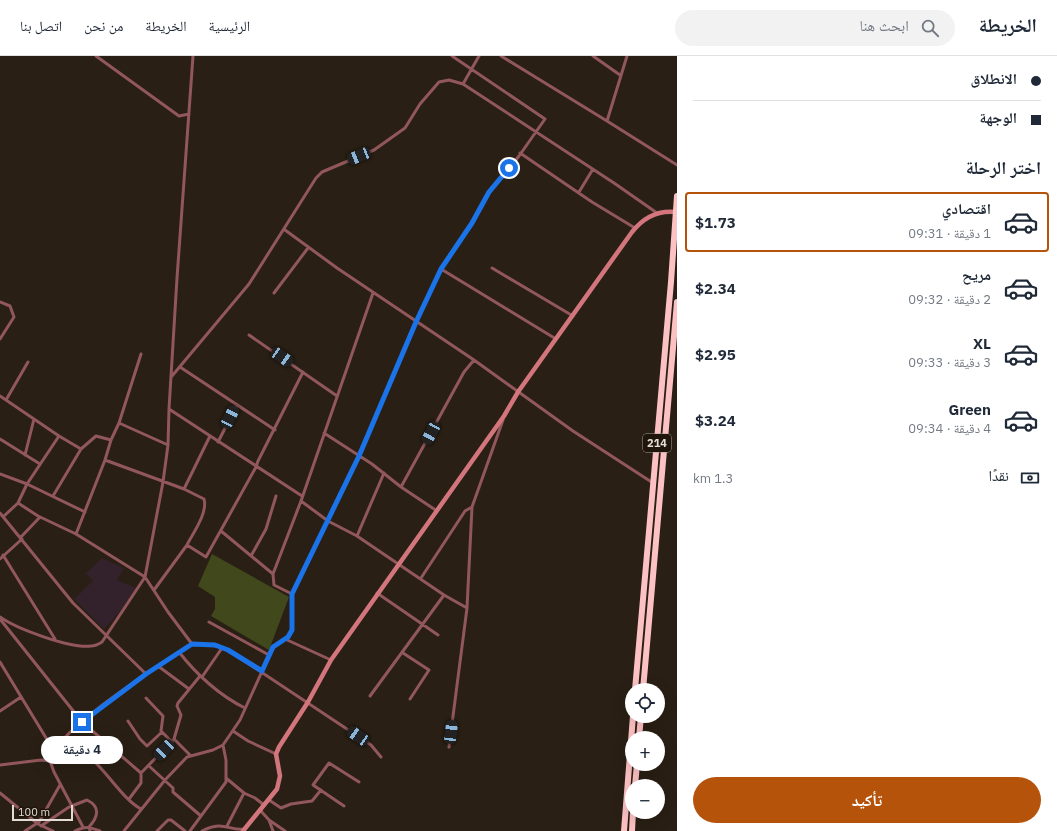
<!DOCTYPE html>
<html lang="ar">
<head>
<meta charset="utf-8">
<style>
  :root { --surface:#fff; --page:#f2f2f3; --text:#1f2937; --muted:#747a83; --line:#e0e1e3; --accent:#b45309 }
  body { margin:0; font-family:"IBM Plex Sans","Noto Naskh Arabic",sans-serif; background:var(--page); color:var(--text); direction:rtl; height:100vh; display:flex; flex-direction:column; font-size:15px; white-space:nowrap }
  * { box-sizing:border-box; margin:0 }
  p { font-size:13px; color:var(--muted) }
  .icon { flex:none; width:22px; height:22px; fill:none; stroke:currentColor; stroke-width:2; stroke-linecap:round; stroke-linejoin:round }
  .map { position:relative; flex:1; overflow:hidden; direction:ltr }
  .details { display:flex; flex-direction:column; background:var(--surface); width:380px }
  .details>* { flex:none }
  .banner { display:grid; align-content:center; height:88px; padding:0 16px; background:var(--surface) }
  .buttons { position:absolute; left:625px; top:627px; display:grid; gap:8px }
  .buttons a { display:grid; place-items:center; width:40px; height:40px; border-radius:50%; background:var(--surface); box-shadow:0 4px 16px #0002; font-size:20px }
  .scale { position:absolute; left:12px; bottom:10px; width:61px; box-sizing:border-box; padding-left:4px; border:2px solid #e4ddd6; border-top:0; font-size:11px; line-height:14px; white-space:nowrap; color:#e4ddd6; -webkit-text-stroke:3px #1f150b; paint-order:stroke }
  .end { position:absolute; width:18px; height:18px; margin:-9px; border:5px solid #1a73e8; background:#fff; box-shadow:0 0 0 2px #fff }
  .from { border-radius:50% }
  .bubble { position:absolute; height:28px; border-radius:14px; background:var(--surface); box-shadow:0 4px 16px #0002; font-size:13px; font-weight:800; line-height:28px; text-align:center; direction:rtl }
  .car { position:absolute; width:12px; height:24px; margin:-12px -6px; border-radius:5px; box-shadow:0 0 3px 1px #0007; background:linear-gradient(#222 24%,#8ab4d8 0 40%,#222 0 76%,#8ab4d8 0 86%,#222 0) }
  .banner b { display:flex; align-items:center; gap:14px; height:38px; font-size:15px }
  .banner b+b { border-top:1px solid var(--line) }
  .banner i { width:10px; height:10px; background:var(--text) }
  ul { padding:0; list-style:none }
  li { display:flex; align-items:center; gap:12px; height:60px; margin:0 8px 6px; padding:0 8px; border:2px solid transparent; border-radius:4px }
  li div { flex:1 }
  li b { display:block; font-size:15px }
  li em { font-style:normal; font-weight:800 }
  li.current { border-color:var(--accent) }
  li>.icon { width:36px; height:36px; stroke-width:1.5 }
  h2 { padding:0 16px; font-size:18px; line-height:48px }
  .pay { display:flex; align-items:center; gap:10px; height:44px; padding:0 16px; font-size:15px }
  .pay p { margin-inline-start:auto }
  .button { display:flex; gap:8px; margin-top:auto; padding:8px 16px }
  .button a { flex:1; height:46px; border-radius:24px; background:var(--accent); color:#fff; font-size:16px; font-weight:800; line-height:46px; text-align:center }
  header { display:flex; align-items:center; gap:24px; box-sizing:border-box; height:56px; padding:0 20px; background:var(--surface); border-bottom:1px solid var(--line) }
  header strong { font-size:19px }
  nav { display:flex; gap:22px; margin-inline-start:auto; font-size:14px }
  .search { width:280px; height:36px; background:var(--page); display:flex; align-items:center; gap:10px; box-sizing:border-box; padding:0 14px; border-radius:22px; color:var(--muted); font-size:15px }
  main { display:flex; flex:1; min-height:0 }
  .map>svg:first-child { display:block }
  .education { fill:#33222c }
  .green { fill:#41491c }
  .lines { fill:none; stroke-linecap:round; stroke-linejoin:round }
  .street { stroke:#91575b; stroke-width:3 }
  .secondary { stroke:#d2757c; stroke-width:4.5 }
  .highway { stroke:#fcc1c3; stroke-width:6 }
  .route { stroke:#1a73e8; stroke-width:5 }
  .labels { text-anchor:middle; stroke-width:3.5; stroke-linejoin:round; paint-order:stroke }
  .shield { fill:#1f150b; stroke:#a9a199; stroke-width:1 }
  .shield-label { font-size:11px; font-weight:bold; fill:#e4ddd6 }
</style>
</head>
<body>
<header>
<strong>الخريطة</strong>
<div class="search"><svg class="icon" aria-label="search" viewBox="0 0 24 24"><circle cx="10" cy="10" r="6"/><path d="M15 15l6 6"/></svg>ابحث هنا</div>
<nav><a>الرئيسية</a><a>الخريطة</a><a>من نحن</a><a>اتصل بنا</a></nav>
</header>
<main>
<section class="details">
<div class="banner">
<b><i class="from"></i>الانطلاق</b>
<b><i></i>الوجهة</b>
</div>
<h2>اختر الرحلة</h2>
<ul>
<li class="current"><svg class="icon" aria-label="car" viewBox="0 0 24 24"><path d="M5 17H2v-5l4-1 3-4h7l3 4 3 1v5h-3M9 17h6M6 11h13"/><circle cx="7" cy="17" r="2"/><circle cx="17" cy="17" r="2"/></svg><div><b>اقتصادي</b><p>1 دقيقة · 09:31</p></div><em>$1.73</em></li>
<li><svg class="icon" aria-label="car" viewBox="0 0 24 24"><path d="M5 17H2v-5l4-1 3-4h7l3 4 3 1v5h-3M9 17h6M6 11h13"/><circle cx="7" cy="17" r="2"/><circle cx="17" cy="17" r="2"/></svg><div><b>مريح</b><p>2 دقيقة · 09:32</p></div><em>$2.34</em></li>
<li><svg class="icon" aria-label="car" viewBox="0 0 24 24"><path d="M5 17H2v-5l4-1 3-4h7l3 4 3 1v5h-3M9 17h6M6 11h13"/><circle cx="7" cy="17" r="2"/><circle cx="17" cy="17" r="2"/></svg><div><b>XL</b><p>3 دقيقة · 09:33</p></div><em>$2.95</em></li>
<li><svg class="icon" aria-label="car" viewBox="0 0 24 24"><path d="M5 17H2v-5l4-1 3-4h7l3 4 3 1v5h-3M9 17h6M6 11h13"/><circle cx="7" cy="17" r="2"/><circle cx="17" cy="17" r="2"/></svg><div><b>Green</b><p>4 دقيقة · 09:34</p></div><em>$3.24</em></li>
</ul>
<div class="pay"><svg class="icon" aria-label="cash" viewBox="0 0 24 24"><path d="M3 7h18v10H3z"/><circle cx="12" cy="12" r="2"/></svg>نقدًا<p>1.3 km</p></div>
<div class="button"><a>تأكيد</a></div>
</section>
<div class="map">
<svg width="677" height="775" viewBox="0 0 677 775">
  <rect width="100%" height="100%" fill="#291f14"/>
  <!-- education -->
  <path class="education" d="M102 502 124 512 117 524 136 532 122 553 104 573 74 543 93 525 86 517Z"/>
  <!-- green -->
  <path class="green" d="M212 498 289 541 269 594 211 560 215 553V541L198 530Z"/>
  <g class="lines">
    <!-- street -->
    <path class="street" d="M96 0 179 60 189 58
      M501 0 607 65
      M593 0 620 19
      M627 0 607 65 677 109
      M463 28 479 0
      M520 97 592 146 635 172
      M579 136 593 113
      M285 174 337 212 474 304 573 375 653 427
      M492 212 573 260
      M441 213 556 283
      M274 237 308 192
      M373 237 301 445 273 518 274 529 292 538 359 401 416 266 441 213 472 167 489 137 519 100 545 63 452 0
      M0 246 10 250 14 261 0 283
      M249 279 337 340
      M180 311 275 374
      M172 320 249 228 316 122 322 116 374 94 405 72 420 48 439 26 449 24 463 28 614 127 657 157
      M0 340 59 380
      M6 344 28 306
      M169 353 302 440
      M119 367 141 298
      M324 377 372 408 401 431 437 455
      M0 383 40 408
      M218 386 237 349
      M25 399 34 363
      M105 404 111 384
      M0 418 27 428 85 456
      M401 431 464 316 474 304
      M184 433 210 380
      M53 440 81 393
      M301 445 328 465 357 480 444 539 467 552
      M18 447 38 460 76 478 145 521 168 556 192 588
      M0 457 73 547 146 618
      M4 460 18 447 27 428 59 380 81 393 96 380 111 384 119 367 168 389
      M221 475 273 518
      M76 478 105 404 184 433 204 443C208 457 193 477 187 489
      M357 480 384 417
      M21 481 40 461
      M3 499 55 583
      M251 500 266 473 276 440
      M0 503 22 483
      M421 522 465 455 472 451
      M154 534 187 489 206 501 256 411 258 405 303 316
      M377 537 438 579
      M0 561C17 573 71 593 91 590 94 590 99 588 102 586L145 521 163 426 168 389 169 353 177 222 193 0
      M0 563 82 666 141 717 174 683 190 699
      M209 566 269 599
      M285 583 331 604
      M179 596C196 618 220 640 245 652
      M403 597 429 614 410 643
      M0 606 54 695
      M158 610 189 633
      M202 621 222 592
      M370 640 444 539
      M146 642 163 660 161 675 172 686
      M0 655 21 641
      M128 665 140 683 147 690 162 676
      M233 675 248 685 276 698
      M174 683 181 659 177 650 178 647 200 620
      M449 691 467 552 472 451 503 364
      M55 693 73 704 83 697 86 698C105 712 122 743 141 753
      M50 705 54 716 83 771
      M0 709 41 704 50 705C55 673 163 608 192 588 205 587 216 589 228 594L371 689 381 701
      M149 710 173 732V736L201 760
      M226 722 244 737 255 742 264 749
      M0 737 38 768 53 775
      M129 743 141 727V717
      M269 744 281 752 291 748 312 745 321 734
      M344 750 313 729 329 707 359 726
      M260 754 269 764 273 775
      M269 764 285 775
      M41 770 69 751 87 744C101 751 98 761 89 771L90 775
      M227 770 244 737
      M25 775 39 766 60 729
      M75 775C85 770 90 771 100 775
      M124 775 165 724 187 701 213 694 223 689 240 664 273 591 288 581 292 574V538
      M157 775 168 764H171L185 775
      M190 775 226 726V704L223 689
      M202 775C223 764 229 775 244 773"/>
    <!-- secondary -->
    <path class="secondary" d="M243 775 277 733 280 720 276 698 279 691 308 646 331 604 504 360 518 336 632 176C643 162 658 154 676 156"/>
    <!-- highway -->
    <path class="highway" d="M635 634 671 226 677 140
      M643 634 677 246
      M639 682 641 660
      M635 730 637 708
      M624 775 633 660
      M632 775 633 756"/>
  </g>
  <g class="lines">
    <!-- route -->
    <path class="route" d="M82 666 146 618 192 588 215 589 228 594 262 615 273 591 288 581 292 574V538L359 400 416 266 441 213 472 167 489 136 509 112"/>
  </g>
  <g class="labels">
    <!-- shield labels -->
    <rect class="shield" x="643" y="378" width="28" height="18" rx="3"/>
    <g class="shield-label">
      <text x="657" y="391">214</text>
    </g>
  </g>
</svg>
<div class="buttons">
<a><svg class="icon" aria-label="locate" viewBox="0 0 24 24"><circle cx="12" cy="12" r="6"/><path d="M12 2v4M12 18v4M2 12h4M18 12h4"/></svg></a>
<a>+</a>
<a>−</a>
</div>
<div class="scale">100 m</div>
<i class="end from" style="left:509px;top:112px"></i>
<i class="end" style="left:82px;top:666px"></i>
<div class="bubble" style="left:41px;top:680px;width:82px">4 دقيقة</div>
<i class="car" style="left:359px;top:100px;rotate:248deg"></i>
<i class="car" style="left:282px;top:301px;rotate:124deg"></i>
<i class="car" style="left:230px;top:361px;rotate:27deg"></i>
<i class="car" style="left:431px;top:377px;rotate:208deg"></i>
<i class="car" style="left:451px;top:676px;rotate:7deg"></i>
<i class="car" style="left:358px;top:680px;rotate:304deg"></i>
<i class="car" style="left:164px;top:694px;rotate:224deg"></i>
</div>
</main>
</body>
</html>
